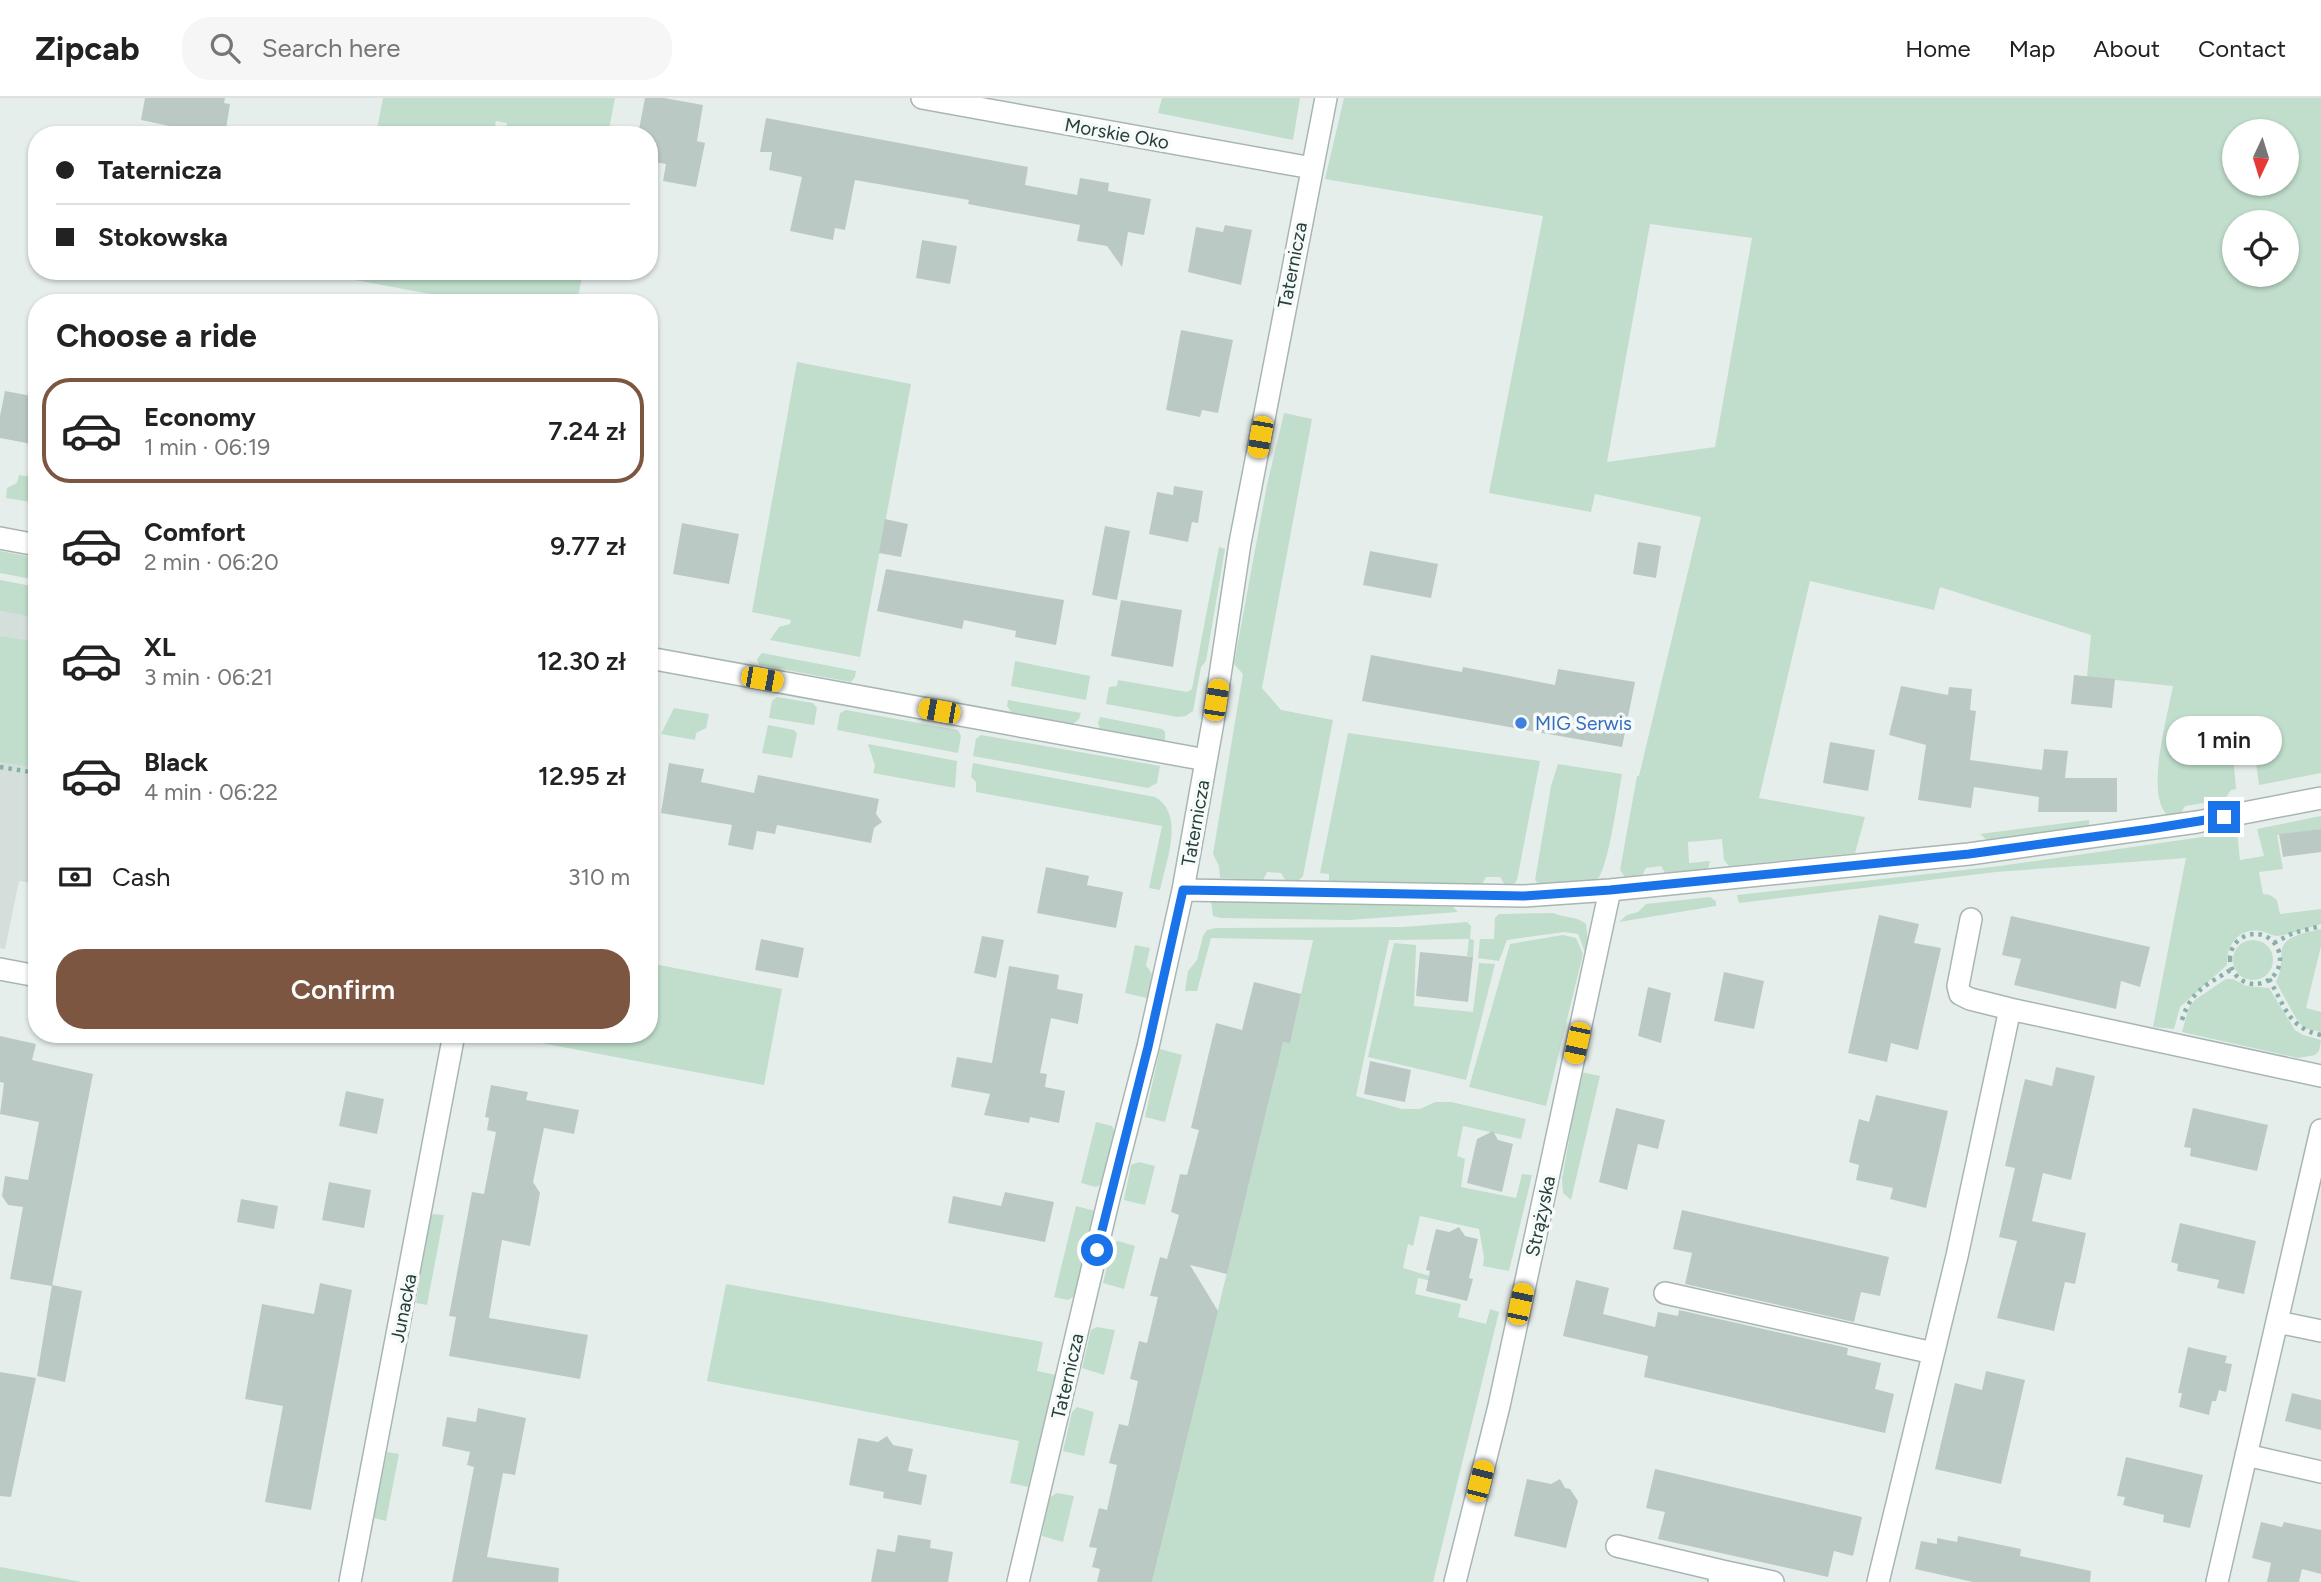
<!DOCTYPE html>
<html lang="en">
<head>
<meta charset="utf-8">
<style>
  :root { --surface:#fff; --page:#f6f6f6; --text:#222; --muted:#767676; --line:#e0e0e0; --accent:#7c5641 }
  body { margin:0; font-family:Figtree,sans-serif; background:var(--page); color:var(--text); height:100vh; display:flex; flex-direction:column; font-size:26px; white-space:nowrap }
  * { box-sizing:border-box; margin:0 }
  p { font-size:23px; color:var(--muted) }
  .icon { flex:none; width:38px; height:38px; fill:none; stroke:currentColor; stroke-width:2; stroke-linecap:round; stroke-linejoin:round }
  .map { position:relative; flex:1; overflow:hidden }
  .drawer { position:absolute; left:28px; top:196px; width:630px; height:749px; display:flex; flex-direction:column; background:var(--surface); border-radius:28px; box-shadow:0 2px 5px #0004 }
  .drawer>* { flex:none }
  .top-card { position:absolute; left:28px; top:28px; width:630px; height:154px; border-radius:28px; box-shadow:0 2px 5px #0004; display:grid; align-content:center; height:154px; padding:0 28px; background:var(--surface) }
  .needle { width:46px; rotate:184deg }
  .fabs { position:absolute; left:2222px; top:21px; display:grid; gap:14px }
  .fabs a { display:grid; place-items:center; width:77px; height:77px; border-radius:50%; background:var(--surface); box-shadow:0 2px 5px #0004; font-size:35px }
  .end { position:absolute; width:32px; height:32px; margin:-16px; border:9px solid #1a73e8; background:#fff; box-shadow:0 0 0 4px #fff }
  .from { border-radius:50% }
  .bubble { position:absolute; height:49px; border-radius:24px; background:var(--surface); box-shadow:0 2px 5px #0004; font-size:23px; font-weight:600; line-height:49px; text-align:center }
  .car { position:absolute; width:21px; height:42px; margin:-21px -10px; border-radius:9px; box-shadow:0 0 5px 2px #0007; background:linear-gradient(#f5c518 24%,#345 0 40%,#f5c518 0 76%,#345 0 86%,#f5c518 0) }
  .top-card b { display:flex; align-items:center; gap:24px; height:66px; font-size:26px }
  .top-card b+b { border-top:2px solid var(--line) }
  .top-card i { width:18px; height:18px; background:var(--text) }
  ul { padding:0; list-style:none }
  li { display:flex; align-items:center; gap:21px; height:105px; margin:0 14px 10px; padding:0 14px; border:4px solid transparent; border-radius:28px }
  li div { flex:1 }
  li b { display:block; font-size:26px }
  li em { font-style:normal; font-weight:600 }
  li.active { border-color:var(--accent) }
  li>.icon { width:63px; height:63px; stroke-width:1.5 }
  h2 { padding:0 28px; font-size:32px; line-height:84px }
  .pay { display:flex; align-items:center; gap:18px; height:77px; padding:0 28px; font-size:26px }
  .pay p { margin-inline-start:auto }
  .primary-button { display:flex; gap:14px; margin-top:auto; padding:14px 28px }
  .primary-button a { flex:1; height:80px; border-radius:28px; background:var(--accent); color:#fff; font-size:28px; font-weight:600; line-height:80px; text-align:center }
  header { display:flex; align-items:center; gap:42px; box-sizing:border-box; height:98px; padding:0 35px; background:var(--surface); border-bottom:2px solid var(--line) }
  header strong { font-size:33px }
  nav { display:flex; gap:38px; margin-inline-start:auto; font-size:24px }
  .search { width:490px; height:63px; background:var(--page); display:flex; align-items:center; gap:18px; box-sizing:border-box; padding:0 24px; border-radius:28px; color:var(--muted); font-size:26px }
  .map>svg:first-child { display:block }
  .built { fill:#d4deda }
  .green { fill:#c0decb; fill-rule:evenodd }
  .building { fill:#bbc9c4 }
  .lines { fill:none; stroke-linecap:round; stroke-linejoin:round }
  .minor-casing { stroke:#a8b6b3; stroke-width:24 }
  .path { stroke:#88b0a8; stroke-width:4.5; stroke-dasharray:3.5 5; stroke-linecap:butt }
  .minor { stroke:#fff; stroke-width:21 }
  .route { stroke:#1a73e8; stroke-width:9 }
  .shop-dot { fill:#3f7fe0; stroke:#f6faf9; stroke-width:2.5 }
  .labels { text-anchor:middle; stroke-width:7; stroke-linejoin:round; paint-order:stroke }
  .street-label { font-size:19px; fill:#253f3b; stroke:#f6faf9 }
  .shop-label { font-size:19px; fill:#366cbe; stroke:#f6faf9; text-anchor:start }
</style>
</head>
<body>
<header>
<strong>Zipcab</strong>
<div class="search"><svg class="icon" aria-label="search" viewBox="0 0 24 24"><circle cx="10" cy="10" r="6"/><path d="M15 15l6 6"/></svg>Search here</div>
<nav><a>Home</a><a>Map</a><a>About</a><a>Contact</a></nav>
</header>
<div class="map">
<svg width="2321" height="1484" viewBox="0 0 2321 1484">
  <rect width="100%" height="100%" fill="#e6eeeb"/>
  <!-- built -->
  <path class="built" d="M0 513 37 520V786L19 783 5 851 0 850Z"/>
  <!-- green -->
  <path class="green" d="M383 0H615L608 37H505L507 25 496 23 493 37H376Z
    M1162 0H1300L1293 42 1158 15Z
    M1344 0H2321V675L2259 687 2256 664 2262 638 2235 644 2234 669 2236 691 2231 692 2220 708 2210 710 2204 705 2185 708 2181 715 2167 717C2145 695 2168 617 2173 588L2087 579 2091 537 1940 489 1934 512 1810 483 1759 700 1865 719 1855 755 1729 768 1724 762 1722 741 1688 744 1689 765 1710 763 1708 771 1665 775 1661 768 1646 770 1642 778 1625 779 1620 772 1637 678H1639L1701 419 1595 396 1591 414 1489 395 1543 118 1325 81ZM2235 33H2287V86H2235ZM2235 124H2287V177H2235ZM1650 126 1752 140 1715 349 1607 364Z
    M351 173H583L577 205H478L350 181Z
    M797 264 911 286 860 559 770 542 779 529 790 526 791 522 752 514Z
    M1284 315 1312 321 1262 590 1281 612 1333 622 1303 778 1298 783H1286L1281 775 1267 774 1263 782 1220 780 1219 768 1213 756 1243 576 1234 566 1267 387Z
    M19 377 37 380V405L6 400 7 390 17 385Z
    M1219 449 1225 451 1206 563 1201 569 1193 613 1186 618 1178 619 1106 606 1109 589 1117 588 1118 582 1187 594 1192 591Z
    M0 453 37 460V482L0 475Z
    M0 482 37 489V520L0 513Z
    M0 538 37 544V670L0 664Z
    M762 555 856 573 855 579 851 584 759 567 757 561Z
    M1015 563 1090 578 1086 602 1011 588Z
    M777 599 813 605 817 610 814 627 769 620 772 603Z
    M1008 602 1081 615 1079 621 1073 626 1011 614 1007 608Z
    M674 610 709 616 706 630 696 635 695 642 661 636Z
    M846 612 958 632 961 638 958 655 837 632 840 615Z
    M1100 619 1162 631 1165 634V643L1100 631 1098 625Z
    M768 627 794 632 797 636 792 660 762 655Z
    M1348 635 1540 663 1517 782 1513 787H1505L1500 779H1486L1481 788 1329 784V776L1320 775Z
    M981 637 1160 668 1157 685 1148 690 973 658 976 641Z
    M868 646 957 663 955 690 873 675 875 668Z
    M973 665 1155 699C1186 716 1165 766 1160 792L1149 790 1162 728 976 694V684L971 679Z
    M1558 666 1622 676C1618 697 1609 769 1597 782L1539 787 1535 782 1551 688Z
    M2321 718V731L2277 737 2283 771 2259 774 2263 796 2270 797 2277 802 2280 816 2321 811V826C2308 829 2291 837 2277 838 2272 838 2266 834 2261 833 2239 829 2226 847 2227 867L2180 909 2174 931 2153 929 2186 760 1996 774 1739 805 1737 797 2000 768 2237 734 2240 762 2264 758 2257 731Z
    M2089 722V728L1987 742 1980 736Z
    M1710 799 1716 803V808L1619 824 1627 817 1638 814 1646 806Z
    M1211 803 1453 809 1458 814 1349 822 1221 820 1213 818Z
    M1553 815C1564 820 1577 818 1586 826L1589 853 1586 857 1578 836 1564 834 1507 842 1499 863 1478 860 1480 841H1494L1495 820 1499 816Z
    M1467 824 1471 828 1470 841 1474 842 1473 859 1467 858 1469 841 1389 842 1356 998 1402 1011H1420L1435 1004H1451L1526 1021 1521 1041 1463 1028 1457 1058 1465 1061 1461 1089 1516 1100 1522 1076 1532 1077 1509 1173 1483 1168 1484 1159 1479 1131 1420 1118 1413 1148 1408 1146 1403 1170 1433 1179 1432 1183 1418 1180 1415 1196 1461 1206 1458 1219 1486 1226 1490 1211 1499 1214 1433 1484H1152L1277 968 1259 938 1290 946 1313 842 1211 840 1197 893H1185L1188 873 1197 862 1203 838 1207 832 1216 830 1403 829Z
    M2321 831V848L2306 910 2321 914V934L2304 930 2297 922 2276 884C2283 869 2280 865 2282 851 2285 837 2309 834 2321 831Z
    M1563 837 1576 840 1583 856 1546 1008 1469 989 1510 846Z
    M2233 862a20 20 0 1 1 40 0a20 20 0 1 1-40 0Z
    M1394 845 1416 847 1414 908 1473 914 1479 865 1495 866 1466 982 1368 959Z
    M1135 847 1150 850 1146 867 1152 876 1147 900 1125 895Z
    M649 865 782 891 764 987 493 936H649Z
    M2226 881H2233L2246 888 2269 890 2295 932 2303 937 2321 942 2319 953 2315 957 2298 960 2182 934 2189 909 2196 901Z
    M1160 951 1182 957 1165 1024 1145 1019Z
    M1581 974 1600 978 1571 1102 1563 1095 1562 1081Z
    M1096 1024 1112 1028 1115 1034 1102 1086 1096 1089 1081 1085Z
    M1139 1064 1155 1068 1145 1107 1124 1102 1131 1067Z
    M1076 1108 1095 1113 1075 1198 1068 1202 1054 1199Z
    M433 1116 444 1117 427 1207 416 1205 430 1119Z
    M1118 1143 1135 1148 1124 1191 1103 1185 1112 1147Z
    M726 1186 1043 1244 1037 1273 1056 1277 1028 1389 1010 1385 1019 1343 707 1283Z
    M1097 1229 1115 1232 1104 1277 1082 1270 1091 1232Z
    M1077 1309 1094 1314 1084 1358 1063 1353 1072 1314Z
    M387 1354 399 1356 386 1423 374 1420Z
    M1057 1395 1074 1398 1063 1444 1042 1438 1049 1400Z
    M0 1469 82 1484H0Z"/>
  <!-- building -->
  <path class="building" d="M145 0H225L224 5 230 6 225 37H188V33L173 31 174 29 141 22Z
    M645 0H664L703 7 697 43 705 45 696 89 663 83 666 66 649 63V37H638Z
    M766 20 1028 69 1025 87 1077 97 1080 80 1109 85 1108 93 1151 101 1144 137 1128 134 1122 169 1107 148 1077 143 1080 127 968 106 969 102 855 82 845 132 835 130 833 142 790 133 802 79 769 72 772 54H760Z
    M1225 127 1252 132 1241 187 1188 174 1196 129 1223 134Z
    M922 142 957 148 950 186 916 180Z
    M1181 232 1233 242 1218 315 1202 312 1200 319 1166 312Z
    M5 293 37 299V347L0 340V318Z
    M1174 388 1203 393 1198 425 1192 424 1188 444 1149 436 1157 394 1173 397Z
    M885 421 908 426 901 459 879 455Z
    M682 425 739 436 729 486 673 476Z
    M1105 428 1130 433 1117 502 1092 497Z
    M1638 444 1661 448 1656 480 1633 476Z
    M1370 453 1438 466 1431 500 1363 487Z
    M886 471 1064 502 1056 547 1015 539 1016 533 964 522 962 531 877 513Z
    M1121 502 1182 512 1173 569 1111 558Z
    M1371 557 1462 574 1463 569 1555 587 1558 571 1635 584 1622 649 1362 603Z
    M2074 577 2115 581 2112 610 2071 606Z
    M1901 588 1948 597 1949 589 1972 591 1970 612 1976 613 1970 662 2042 672 2044 651 2068 653 2065 680H2117V714H2038L2039 699 1974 689 1971 710 1918 702 1926 647 1889 637Z
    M1830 644 1875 652 1868 693 1823 685Z
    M669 665 704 671 701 684 754 695 758 677 879 701 876 716 882 724 874 730 871 745 777 727 775 736 757 733 753 752 728 747 732 727 661 715Z
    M2321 731V754L2283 759 2279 736Z
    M1046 769 1089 778 1087 787 1123 794 1116 830 1037 815Z
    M1879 817 1919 826 1914 845 1941 850 1918 952 1891 945 1887 964 1848 955Z
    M2011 818 2150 849 2140 889 2121 883 2116 911 2014 887 2021 861 2002 857Z
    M982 838 1004 842 996 880 974 875Z
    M761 841 804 850 798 880 755 872Z
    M1420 854 1473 859 1468 904 1416 898Z
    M1009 868 1059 877 1057 891 1083 896 1078 926 1051 920 1040 975 1047 976 1045 989 1065 993 1059 1025 1030 1019 1029 1025 984 1017 990 996 951 989 957 959 992 965Z
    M1724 874 1764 883 1754 931 1714 923Z
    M1254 884 1301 896 1290 946 1283 944 1227 1176 1190 1167 1218 1213 1152 1484H1097L1100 1471 1092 1469 1097 1450 1089 1449 1099 1410 1107 1412 1117 1367 1109 1365 1119 1326 1128 1328 1138 1283 1130 1281 1139 1243 1147 1245 1158 1199 1150 1198 1160 1159 1167 1161 1179 1117 1171 1114 1180 1076 1187 1077 1199 1032 1191 1030 1216 925 1242 932Z
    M1648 889 1671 895 1661 945 1638 938Z
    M0 938 36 946 32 962 93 976 52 1188 10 1181 23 1109 8 1107 2 1098 5 1078 28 1082 39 1024 0 1016 4 985 0 984Z
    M1370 963 1411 972 1405 1004 1364 996Z
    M2056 969 2095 978 2071 1082 2043 1075 2032 1123 2086 1135 2075 1186 2065 1184 2054 1233 1997 1220 2017 1143 1999 1139 2015 1070 2005 1068 2021 998 2025 981 2052 988Z
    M491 987 528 994 526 1002 579 1012 574 1036 544 1030 533 1084 540 1095 530 1148 502 1142 489 1220 588 1237 580 1281 449 1258 456 1219 449 1218 472 1094 484 1096 496 1034 487 1032 489 1020 485 1019Z
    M346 993 384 1001 377 1036 339 1028Z
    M1876 997 1948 1013 1926 1110 1890 1101 1893 1090 1856 1082 1859 1067 1849 1064 1854 1042 1859 1021 1869 1024Z
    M1616 1010 1665 1022 1658 1051 1638 1046 1627 1092 1599 1084Z
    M2193 1010 2268 1027 2257 1073 2190 1058 2191 1050 2184 1049Z
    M1493 1033 1498 1042 1513 1046 1502 1094 1467 1085 1477 1041Z
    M329 1084 371 1092 364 1130 322 1122Z
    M1005 1094 1054 1104 1045 1144 948 1125 953 1098 1001 1108Z
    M241 1101 278 1108 274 1131 237 1124Z
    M1682 1112 1889 1159 1880 1198 1861 1194 1854 1224 1685 1186 1692 1155 1673 1151Z
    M2180 1125 2256 1143 2244 1196 2217 1190 2219 1182 2177 1173 2178 1166 2171 1164Z
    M1459 1129 1465 1138 1478 1141 1469 1180 1473 1181 1467 1203 1426 1193 1430 1173 1426 1172 1436 1131 1449 1134Z
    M1576 1182 1609 1190 1603 1216 1655 1229 1658 1214 1678 1218 1679 1212 1848 1250 1847 1257 1881 1265 1875 1291 1894 1296 1885 1335 1644 1279 1648 1258 1563 1238Z
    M320 1185 352 1192 311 1412 265 1404 283 1308 245 1301 262 1206 314 1216Z
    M52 1187 82 1193 65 1284 37 1278Z
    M2188 1249 2227 1258 2225 1265 2232 1266 2226 1294 2219 1292 2216 1303H2212L2209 1317 2179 1309 2182 1295H2178Z
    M1986 1273 2025 1282 2001 1386 1935 1371 1955 1285 1982 1292Z
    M0 1274 36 1280 11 1399 0 1398Z
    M2292 1295 2321 1302V1332L2285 1323Z
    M478 1310 526 1320 515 1377 503 1375 487 1459 559 1470 558 1484H452L474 1369 467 1367 470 1354 442 1348 447 1319 476 1324Z
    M887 1338 893 1347 913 1351 908 1373 927 1377 921 1407 883 1400 884 1394 849 1387 858 1340 878 1344Z
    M2126 1359 2203 1377 2190 1430 2163 1424 2164 1417 2123 1407 2125 1399 2117 1398Z
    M1655 1371 1862 1419 1853 1458 1834 1453 1828 1479 1658 1441 1665 1414 1646 1410Z
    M1527 1381 1551 1386 1560 1381 1565 1390 1570 1391 1578 1403 1566 1450 1514 1438Z
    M2261 1424 2282 1429 2284 1424 2321 1432V1476L2302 1471 2299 1484H2267L2271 1465 2252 1460Z
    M898 1437 931 1442 930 1450 953 1454 948 1484H871L877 1451 895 1454Z
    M1958 1438 2021 1451 2020 1458 2091 1473 2090 1484H1973L1915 1471 1921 1443 1937 1446V1440L1957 1444Z"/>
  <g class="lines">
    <!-- minor casing -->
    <g class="minor-casing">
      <path id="minor" d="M922 0 1312 70
        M0 440 37 447
        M649 560 1206 662
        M1183 792 1524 798 1610 792 1969 756 2197 724 2321 700
        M1971 821 1958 888 1960 896 1970 901 2010 911
        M0 871 37 878
        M1665 1195 1933 1255
        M2277 1224 2321 1233
        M2246 1357 2321 1374
        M1617 1448 1722 1473
        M350 1484 454 936
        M1018 1484 1108 1104 1148 949 1183 792 1213 624 1240 445 1326 0
        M1455 1484 1499 1308 1610 792
        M1719 1484 1722 1473 1773 1484
        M1878 1484 1957 1158 2010 911 2321 978
        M2217 1484 2321 1032"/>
    </g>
    <!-- path -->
    <path class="path" d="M0 669 37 675
      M2230 861a25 25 0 1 1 50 0a25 25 0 1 1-50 0Z
      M2274 845 2293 835 2321 828
      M2269 881C2285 908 2288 930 2321 937
      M2182 922C2191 892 2207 887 2232 871"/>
    <!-- minor -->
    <use href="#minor" class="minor"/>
  </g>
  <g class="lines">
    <!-- route -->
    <path class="route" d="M1097 1152 1148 949 1183 792 1524 798 1610 792 1969 756 2150 731 2224 719"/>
  </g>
  <!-- markers -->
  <circle class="shop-dot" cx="1521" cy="625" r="7"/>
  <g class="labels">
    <!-- street labels -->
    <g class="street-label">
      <text transform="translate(1117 35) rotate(10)" y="7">Morskie Oko</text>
      <text transform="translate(1292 167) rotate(-79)" y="7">Taternicza</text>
      <text transform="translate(1195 725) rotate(-80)" y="7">Taternicza</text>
      <text transform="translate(1540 1118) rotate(-78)" y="7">Strążyska</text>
      <text transform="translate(403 1210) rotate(-79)" y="7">Junacka</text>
      <text transform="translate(1067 1278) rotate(-77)" y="7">Taternicza</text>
    </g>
    <!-- shop labels -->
    <g class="shop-label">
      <text x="1535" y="632">MIG Serwis</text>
    </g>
  </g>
</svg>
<div class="fabs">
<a><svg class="needle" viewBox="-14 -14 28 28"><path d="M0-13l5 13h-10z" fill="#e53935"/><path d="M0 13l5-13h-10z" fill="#767676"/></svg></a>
<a><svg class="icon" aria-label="locate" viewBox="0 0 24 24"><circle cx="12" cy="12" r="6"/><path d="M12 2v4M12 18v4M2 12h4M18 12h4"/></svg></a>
</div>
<i class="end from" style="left:1097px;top:1152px"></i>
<i class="end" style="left:2224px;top:719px"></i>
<div class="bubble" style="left:2166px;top:618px;width:116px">1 min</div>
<i class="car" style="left:1260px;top:339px;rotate:190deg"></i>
<i class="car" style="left:762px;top:581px;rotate:100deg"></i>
<i class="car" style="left:1216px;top:602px;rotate:9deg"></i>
<i class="car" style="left:939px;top:613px;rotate:280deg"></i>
<i class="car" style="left:1577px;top:945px;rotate:192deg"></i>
<i class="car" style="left:1520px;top:1206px;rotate:12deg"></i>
<i class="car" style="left:1480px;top:1383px;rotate:14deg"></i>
<div class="top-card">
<b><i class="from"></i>Taternicza</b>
<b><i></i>Stokowska</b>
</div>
<section class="drawer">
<h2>Choose a ride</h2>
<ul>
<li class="active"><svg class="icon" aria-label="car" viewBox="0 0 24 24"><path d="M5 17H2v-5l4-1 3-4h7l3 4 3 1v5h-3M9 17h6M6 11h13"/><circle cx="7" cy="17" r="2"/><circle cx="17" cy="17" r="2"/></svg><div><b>Economy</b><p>1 min · 06:19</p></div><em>7.24 zł</em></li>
<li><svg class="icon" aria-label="car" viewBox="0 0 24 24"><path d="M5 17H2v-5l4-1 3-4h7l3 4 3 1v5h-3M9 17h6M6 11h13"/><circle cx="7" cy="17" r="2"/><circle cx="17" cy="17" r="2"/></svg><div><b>Comfort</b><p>2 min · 06:20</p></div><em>9.77 zł</em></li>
<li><svg class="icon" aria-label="car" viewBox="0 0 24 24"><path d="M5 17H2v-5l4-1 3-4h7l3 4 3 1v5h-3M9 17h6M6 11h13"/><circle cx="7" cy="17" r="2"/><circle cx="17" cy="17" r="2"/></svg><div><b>XL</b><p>3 min · 06:21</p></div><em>12.30 zł</em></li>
<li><svg class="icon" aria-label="car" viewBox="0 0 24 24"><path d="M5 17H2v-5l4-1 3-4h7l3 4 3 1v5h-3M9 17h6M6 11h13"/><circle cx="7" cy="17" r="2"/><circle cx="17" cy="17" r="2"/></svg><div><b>Black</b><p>4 min · 06:22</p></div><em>12.95 zł</em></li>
</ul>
<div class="pay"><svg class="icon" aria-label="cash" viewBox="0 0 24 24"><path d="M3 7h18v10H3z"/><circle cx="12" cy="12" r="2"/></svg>Cash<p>310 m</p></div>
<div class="primary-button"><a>Confirm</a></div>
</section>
</div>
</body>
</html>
